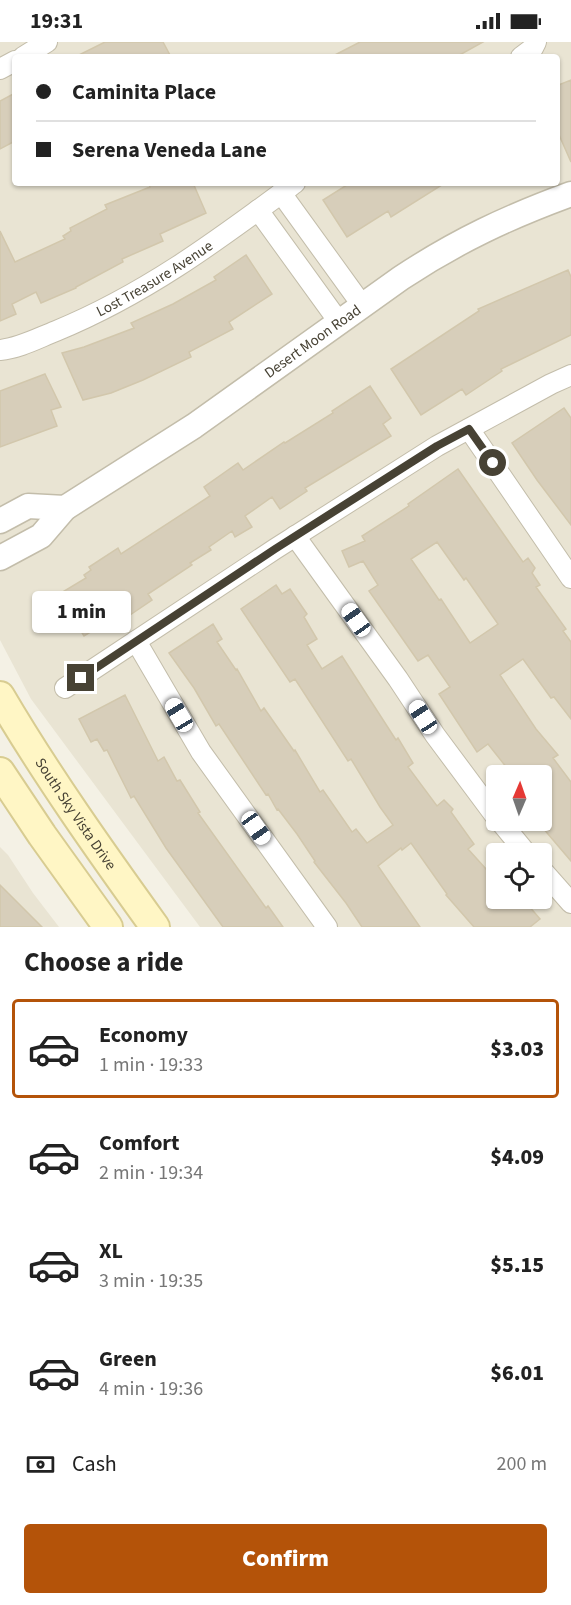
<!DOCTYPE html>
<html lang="en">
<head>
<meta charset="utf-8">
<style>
  :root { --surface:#fff; --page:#f6f6f6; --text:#222; --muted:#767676; --line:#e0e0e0; --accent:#b45309 }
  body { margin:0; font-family:"Source Sans 3",sans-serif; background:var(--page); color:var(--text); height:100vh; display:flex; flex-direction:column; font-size:22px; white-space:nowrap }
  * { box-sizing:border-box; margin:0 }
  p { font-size:20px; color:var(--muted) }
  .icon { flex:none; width:33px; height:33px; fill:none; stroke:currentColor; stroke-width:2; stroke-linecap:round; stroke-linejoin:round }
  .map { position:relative; height:885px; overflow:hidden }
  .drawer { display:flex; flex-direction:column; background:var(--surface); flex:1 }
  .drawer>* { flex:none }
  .guide { position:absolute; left:12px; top:12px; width:548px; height:132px; border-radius:6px; box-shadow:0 2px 4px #0004; display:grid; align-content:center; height:132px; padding:0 24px; background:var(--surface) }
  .needle { width:39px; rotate:2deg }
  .buttons { position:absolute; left:486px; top:723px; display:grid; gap:12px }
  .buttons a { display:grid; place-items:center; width:66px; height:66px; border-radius:6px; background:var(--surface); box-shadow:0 2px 4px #0004; font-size:30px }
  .end { position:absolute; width:27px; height:27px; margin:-14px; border:8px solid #474234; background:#fff; box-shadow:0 0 0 3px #fff }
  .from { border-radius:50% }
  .bubble { position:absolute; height:42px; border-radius:6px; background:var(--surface); box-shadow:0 2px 4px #0004; font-size:20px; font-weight:800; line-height:42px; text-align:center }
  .car { position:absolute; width:18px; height:36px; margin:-18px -9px; border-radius:8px; box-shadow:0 0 4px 2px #0007; background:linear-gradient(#fff 24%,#345 0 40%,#fff 0 76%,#345 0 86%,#fff 0) }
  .guide b { display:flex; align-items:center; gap:21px; height:57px; font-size:22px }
  .guide b+b { border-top:2px solid var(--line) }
  .guide i { width:15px; height:15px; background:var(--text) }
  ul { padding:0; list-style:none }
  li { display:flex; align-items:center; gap:18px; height:99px; margin:0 12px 9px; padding:0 12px; border:3px solid transparent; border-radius:6px }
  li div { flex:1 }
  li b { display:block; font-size:22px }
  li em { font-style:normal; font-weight:800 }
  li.selected { border-color:var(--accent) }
  li>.icon { width:54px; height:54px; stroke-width:1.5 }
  h2 { padding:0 24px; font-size:27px; line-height:72px }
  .pay { display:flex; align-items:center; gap:15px; height:66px; padding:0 24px; font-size:22px }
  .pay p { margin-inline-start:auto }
  .button { display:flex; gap:12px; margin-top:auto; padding:12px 24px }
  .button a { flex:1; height:69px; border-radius:6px; background:var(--accent); color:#fff; font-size:24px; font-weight:800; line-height:69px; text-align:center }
  .status { display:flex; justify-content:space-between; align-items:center; height:42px; padding:0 30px; background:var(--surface); direction:ltr }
  .status svg { height:16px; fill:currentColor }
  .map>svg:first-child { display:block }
  .residential { fill:#e9e4d3; fill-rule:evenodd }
  .building { fill:#d7ceba; stroke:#d2c7ac; stroke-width:1.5; fill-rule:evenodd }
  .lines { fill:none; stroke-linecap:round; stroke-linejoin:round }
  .minor-casing { stroke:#c3bdaa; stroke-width:22 }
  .tertiary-casing { stroke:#c3bdaa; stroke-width:27 }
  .secondary-casing { stroke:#d8cc91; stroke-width:32 }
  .minor { stroke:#fff; stroke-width:20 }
  .tertiary { stroke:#fff; stroke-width:24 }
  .secondary { stroke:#fff6c5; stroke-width:28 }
  .route { stroke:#474234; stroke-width:8 }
  .labels { text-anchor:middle; stroke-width:4.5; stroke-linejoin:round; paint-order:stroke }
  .street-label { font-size:15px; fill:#474234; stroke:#fff }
</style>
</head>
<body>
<div class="status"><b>19:31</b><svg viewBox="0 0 49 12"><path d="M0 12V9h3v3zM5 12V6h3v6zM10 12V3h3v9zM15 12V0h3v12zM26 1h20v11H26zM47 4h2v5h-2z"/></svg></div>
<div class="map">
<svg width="571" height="885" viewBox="0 0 571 885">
  <rect width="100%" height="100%" fill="#f4f1e5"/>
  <!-- residential -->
  <path class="residential" d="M0 0H571V885H200L31 657 0 598ZM15 15H556V141H15ZM496 734H542V778H496ZM496 812H542V856H496Z
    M0 805 8 813 33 851 59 885H0Z"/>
  <!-- building -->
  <path class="building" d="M105 0H163L171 15H75Z
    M360 0H483L456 15H331Z
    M571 38V120L556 86V44Z
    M15 51V99L0 107V59Z
    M148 141H193L206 171 160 192 163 199 122 217 123 220 76 245V246L41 261 36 250 12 262 16 272 0 279V189L15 220 65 197 63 194 71 189 70 186 107 167 105 163 150 145Z
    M350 141H445L391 175 388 169 347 195 323 158Z
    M246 213 272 252 229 280 233 287 189 310 191 315 143 338 111 351 83 358 62 311 84 305 134 286 131 281 173 262 216 238 214 235Z
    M568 228 571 235V293L501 327 502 329 466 353 462 347 421 373 391 327 479 269 478 267Z
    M45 332 61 365 51 368 57 384 0 405V349Z
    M370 344 391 376 383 382 391 394 305 446 307 449 280 467 272 455 245 474 252 485 235 495 232 489 209 505 211 508 190 521 192 523 148 552 152 558 130 573 127 568 84 594 74 578 64 585 57 573 50 577 41 563 86 536 84 533 91 528 89 525 118 506 121 512 210 454 204 445 238 421 243 428 284 400 285 401 333 371 332 369Z
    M564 366 571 376V483L537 438 512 401Z
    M458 427 523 520 528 516 535 526 532 531 540 543 536 545 566 587 563 589 571 600V677L554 655 551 656 523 617 500 633 536 687 558 713 553 716 571 740V819L542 785V734H497L507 726 488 702 477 710 439 652 450 645 428 613 418 619 388 576 369 549 378 543 363 519 349 525 342 509 365 499 362 494 409 464 408 462ZM437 500 464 538 466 536 498 582 470 601 441 557 439 558 411 517Z
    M276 543 282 552 290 547 307 572 304 575 317 597 307 603 322 627 342 614 396 698 398 696 413 721 408 725 437 764 444 758 453 767 451 770 474 802 468 807 496 838V856H522L540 877 530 885H474L446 853 447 852 411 801 402 808 401 806 378 824 420 885H362L346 861 314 820 315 819 297 792 278 767 277 768 268 752 266 753 219 682 216 684 194 646 169 611 213 582 222 597 217 600 236 628 237 627 261 669 264 666 294 709 295 708 320 750 323 748 352 790 356 787 367 801 393 783 380 765 351 717 348 719 295 637 290 640 241 567Z
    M125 653 158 719 164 715 177 739 180 738 200 770 198 771 266 866 268 864 283 885H223L166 806 134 754 131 756 107 708 104 709 97 697 91 700 79 677Z
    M0 843 42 885H0Z"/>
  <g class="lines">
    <!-- minor casing -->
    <g class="minor-casing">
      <g id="minor">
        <path d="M23 15 47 0"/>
        <path d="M521 15 533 6 536 0"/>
        <path d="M0 27 15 19"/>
        <path d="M281 151 362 263"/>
        <path d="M258 168 339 280"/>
        <path id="s1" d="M0 308C20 306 38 296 56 289 146 252 218 198 295 141"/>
        <path d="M469 387 571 536"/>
        <path d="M295 494 398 637 435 693 496 775"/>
        <path d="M136 599 201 710 327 885"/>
        <path d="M65 646 275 507 437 404 551 342 571 333"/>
        <path d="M499 778 527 812"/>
        <path d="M542 828 571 861"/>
      </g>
    </g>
    <!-- tertiary casing -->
    <g class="tertiary-casing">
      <g id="tertiary">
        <path d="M0 479 28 464 65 466"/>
        <path id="s2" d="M0 516 41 494 65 466 194 384 401 236C457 199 508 175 571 152"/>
      </g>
    </g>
    <!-- secondary casing -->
    <g class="secondary-casing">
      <g id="secondary">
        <path id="s3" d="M0 654C47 734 101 810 155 885"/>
        <path d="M0 730 42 793 108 885"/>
      </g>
    </g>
    <!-- minor -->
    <use href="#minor" class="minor"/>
    <!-- tertiary -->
    <use href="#tertiary" class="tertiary"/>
    <!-- secondary -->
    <use href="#secondary" class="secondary"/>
  </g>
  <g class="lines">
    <!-- route -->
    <path class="route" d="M81 636 275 507 437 404 469 387 493 421"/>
  </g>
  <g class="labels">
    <!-- street labels -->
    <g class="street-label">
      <text dy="5" stroke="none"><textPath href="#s1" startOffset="171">Lost Treasure Avenue</textPath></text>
      <text dy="5" stroke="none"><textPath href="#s2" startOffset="382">Desert Moon Road</textPath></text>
      <text dy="5" stroke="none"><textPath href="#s3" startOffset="140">South Sky Vista Drive</textPath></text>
    </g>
  </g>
</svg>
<div class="buttons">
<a><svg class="needle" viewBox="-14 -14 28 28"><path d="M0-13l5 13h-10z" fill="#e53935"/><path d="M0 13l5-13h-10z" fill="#767676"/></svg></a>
<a><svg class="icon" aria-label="locate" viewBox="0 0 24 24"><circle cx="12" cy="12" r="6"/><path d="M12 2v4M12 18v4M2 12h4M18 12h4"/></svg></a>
</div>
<i class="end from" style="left:493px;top:421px"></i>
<i class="end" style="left:81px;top:636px"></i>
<div class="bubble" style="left:32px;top:549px;width:99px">1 min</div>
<i class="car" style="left:356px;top:578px;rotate:325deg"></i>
<i class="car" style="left:179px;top:673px;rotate:329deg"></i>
<i class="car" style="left:423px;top:675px;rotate:327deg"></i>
<i class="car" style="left:256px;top:786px;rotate:145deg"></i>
<div class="guide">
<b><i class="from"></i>Caminita Place</b>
<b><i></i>Serena Veneda Lane</b>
</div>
</div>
<section class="drawer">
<h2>Choose a ride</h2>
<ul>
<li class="selected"><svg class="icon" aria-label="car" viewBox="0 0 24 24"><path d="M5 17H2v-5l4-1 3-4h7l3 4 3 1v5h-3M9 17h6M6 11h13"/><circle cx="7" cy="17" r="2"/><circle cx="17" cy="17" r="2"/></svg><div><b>Economy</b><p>1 min · 19:33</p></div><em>$3.03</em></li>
<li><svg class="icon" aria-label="car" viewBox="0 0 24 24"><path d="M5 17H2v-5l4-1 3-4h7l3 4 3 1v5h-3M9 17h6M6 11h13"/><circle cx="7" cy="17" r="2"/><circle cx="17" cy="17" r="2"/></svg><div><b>Comfort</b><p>2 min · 19:34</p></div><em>$4.09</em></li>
<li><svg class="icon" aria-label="car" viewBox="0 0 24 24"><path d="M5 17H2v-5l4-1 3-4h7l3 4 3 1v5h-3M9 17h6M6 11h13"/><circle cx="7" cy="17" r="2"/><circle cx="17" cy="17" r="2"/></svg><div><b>XL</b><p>3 min · 19:35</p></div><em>$5.15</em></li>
<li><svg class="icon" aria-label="car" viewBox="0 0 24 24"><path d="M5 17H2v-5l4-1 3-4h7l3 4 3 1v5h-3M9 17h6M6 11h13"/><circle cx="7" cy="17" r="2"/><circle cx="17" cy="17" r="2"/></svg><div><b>Green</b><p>4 min · 19:36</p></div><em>$6.01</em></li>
</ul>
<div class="pay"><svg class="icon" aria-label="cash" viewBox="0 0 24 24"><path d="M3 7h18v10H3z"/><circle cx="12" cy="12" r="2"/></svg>Cash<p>200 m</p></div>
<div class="button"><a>Confirm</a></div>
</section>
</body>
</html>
